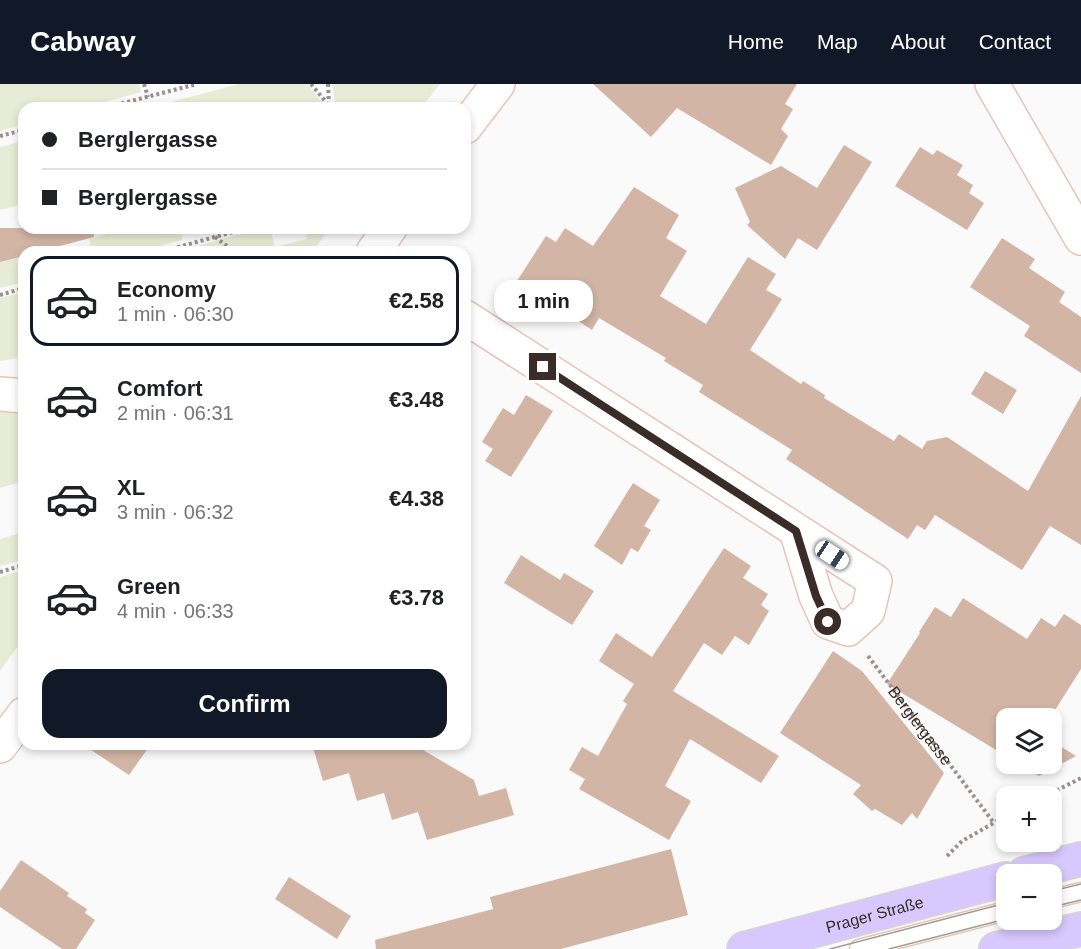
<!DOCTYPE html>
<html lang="en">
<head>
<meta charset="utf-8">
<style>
  :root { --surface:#fff; --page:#f2f2f2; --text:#202124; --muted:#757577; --line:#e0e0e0; --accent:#111827 }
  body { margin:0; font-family:Helvetica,sans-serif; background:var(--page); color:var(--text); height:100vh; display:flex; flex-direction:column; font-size:22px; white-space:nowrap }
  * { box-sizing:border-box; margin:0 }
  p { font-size:20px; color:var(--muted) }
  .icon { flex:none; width:33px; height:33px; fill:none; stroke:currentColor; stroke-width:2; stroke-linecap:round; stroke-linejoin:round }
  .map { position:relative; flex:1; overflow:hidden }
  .side { position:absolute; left:18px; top:162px; width:453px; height:504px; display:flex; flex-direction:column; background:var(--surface); border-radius:18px; box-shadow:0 3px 9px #0003 }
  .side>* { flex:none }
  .banner { position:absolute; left:18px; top:18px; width:453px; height:132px; border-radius:18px; box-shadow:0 3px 9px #0003; display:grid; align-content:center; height:132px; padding:0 24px; background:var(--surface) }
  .tools { position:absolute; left:996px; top:624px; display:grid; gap:12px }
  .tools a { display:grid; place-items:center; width:66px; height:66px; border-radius:12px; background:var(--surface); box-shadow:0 3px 9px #0003; font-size:30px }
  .end { position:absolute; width:27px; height:27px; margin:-14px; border:8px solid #3a2d27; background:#fff; box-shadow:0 0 0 3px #fff }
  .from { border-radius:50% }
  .bubble { position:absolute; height:42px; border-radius:18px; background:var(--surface); box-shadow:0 3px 9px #0003; font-size:20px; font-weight:800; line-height:42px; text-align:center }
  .car { position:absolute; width:18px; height:36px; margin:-18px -9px; border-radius:8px; box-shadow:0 0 4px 2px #0007; background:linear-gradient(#fff 24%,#345 0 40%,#fff 0 76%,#345 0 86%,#fff 0) }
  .banner b { display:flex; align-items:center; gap:21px; height:57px; font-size:22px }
  .banner b+b { border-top:2px solid var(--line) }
  .banner i { width:15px; height:15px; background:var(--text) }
  ul { padding:10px 0 0; list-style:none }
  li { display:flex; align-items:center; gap:18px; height:90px; margin:0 12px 9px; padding:0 12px; border:3px solid transparent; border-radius:18px }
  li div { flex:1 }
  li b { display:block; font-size:22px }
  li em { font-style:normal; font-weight:800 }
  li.on { border-color:var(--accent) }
  li>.icon { width:54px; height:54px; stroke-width:1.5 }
  .action { display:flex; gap:12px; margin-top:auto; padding:12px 24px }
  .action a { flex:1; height:69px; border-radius:18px; background:var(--accent); color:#fff; font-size:24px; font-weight:800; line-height:69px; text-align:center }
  header { display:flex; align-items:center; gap:36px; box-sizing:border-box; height:84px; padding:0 30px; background:var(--accent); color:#fff }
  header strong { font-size:28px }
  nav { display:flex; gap:33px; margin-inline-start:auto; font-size:21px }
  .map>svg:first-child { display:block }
  .green { fill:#e7ecd6 }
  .building { fill:#d2b5a5 }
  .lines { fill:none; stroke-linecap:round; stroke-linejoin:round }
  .lane-casing { stroke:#e5c5b5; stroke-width:21 }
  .street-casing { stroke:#e5c5b5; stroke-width:36 }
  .secondary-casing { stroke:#e5c5b5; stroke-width:36 }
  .primary-casing { stroke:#d8d5d4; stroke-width:36 }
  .path { stroke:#98928f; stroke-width:4; stroke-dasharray:3 3; stroke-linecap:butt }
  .lane { stroke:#fff; stroke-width:18 }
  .street { stroke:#fff; stroke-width:33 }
  .secondary { stroke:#fff; stroke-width:33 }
  .primary { stroke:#d8c8fe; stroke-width:33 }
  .tram { stroke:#a19b98; stroke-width:1.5 }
  .route { stroke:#3a2d27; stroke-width:8 }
  .labels { text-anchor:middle; stroke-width:6; stroke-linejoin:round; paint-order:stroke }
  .street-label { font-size:16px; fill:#3a2d27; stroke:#fff }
</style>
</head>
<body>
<header>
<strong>Cabway</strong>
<nav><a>Home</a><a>Map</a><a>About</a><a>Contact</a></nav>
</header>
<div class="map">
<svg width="1081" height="865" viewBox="0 0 1081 865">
  <rect width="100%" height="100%" fill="#fafafa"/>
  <!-- green -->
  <path class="green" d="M0 0H139L141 8 83 24H24V40L0 47Z
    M239 0H307L327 24H148Z
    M332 0H440L421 24H336Z
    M24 57V120L0 126V63Z
    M128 144H181L182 156 136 168H93L89 155Z
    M263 144H270L275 163 307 155 305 144H330L312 168H175Z
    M24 172V198L0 204V178Z
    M24 208V273L0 277V214Z
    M0 326 24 328V397L0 404Z
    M24 448V476L0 482V455Z
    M24 486V554L0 587V493Z"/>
  <!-- building -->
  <path class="building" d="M593 0H797L785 20 793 25 781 45 788 52 771 81 677 24 651 53Z
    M844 61 872 78 817 166 798 154 785 175 747 141 750 138 735 104 781 82 817 104Z
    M920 63 933 71 937 66 963 81 957 91 973 101 969 109 984 119 967 146 895 102Z
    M634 103 679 131 666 154 687 167 660 212 706 240 748 173 776 190 766 206 782 215 750 266 801 300 803 297 825 311 824 314 894 357 899 350 922 365 927 357 947 353 1028 407 1081 312V461L1050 442 1022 486 935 431 925 446 917 441 908 455 786 375 792 366 699 308 703 301 664 277 666 274 599 234 592 246 517 197 546 152 556 158 565 144 593 162Z
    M0 144H93L94 153 37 168H24V172L0 178Z
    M1002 154 1035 175 1029 184 1065 208 1059 218 1081 233V289L1024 252 1030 242 970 203Z
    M985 287 1017 306 1003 330 971 310Z
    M526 311 553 327 511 393 485 377 493 365 482 358 503 324 514 331Z
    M633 399 660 416 644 442 651 446 638 468 631 464 622 481 594 462Z
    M724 464 751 482 743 494 768 510 761 521 769 527 749 561 735 552 722 571 704 559 673 607 779 672 761 699 690 655 665 702 691 717 669 756 579 705 585 695 569 686 582 663 598 672 627 620 623 617 634 600 599 577 616 549 652 573Z
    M521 471 560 496 564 489 594 507 572 541 504 499Z
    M963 514 1027 555 1041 534 1055 543 1064 530 1081 541V585L1050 634H1006V672L887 600 920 549 919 548 935 523 951 533Z
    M833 567 862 587 944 689 917 735 912 729 902 741 875 725 872 727 853 710 861 701 780 649Z
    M1052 657 1076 672 1039 692 1019 680H1052Z
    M82 660H151L129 691Z
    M312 660H413L474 696 479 712 506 704 514 731 427 756 418 728 392 736 384 709 357 717 349 689 323 697Z
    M671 765 688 831 561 865H376L375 856 493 825 490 813Z
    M21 776 69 809 67 812 87 825 85 829 95 836 76 865H62L0 823V807Z
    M289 793 351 832 337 855 275 815Z"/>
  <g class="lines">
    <!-- lane casing -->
    <g class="lane-casing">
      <path id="lane" d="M1052 815 1081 808
        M859 865 1006 827"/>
    </g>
    <!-- street casing -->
    <g class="street-casing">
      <path id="street" d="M992 0 1081 154
        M465 233 875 497 868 527 848 545 828 538 816 512 796 446
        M0 310 24 312"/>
    </g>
    <!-- secondary casing -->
    <g class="secondary-casing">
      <path id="secondary" d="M465 43 498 0
        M373 168 390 144
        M0 662 24 630"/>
    </g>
    <!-- primary casing -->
    <g class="primary-casing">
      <g id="primary">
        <path d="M1024 790 1081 775"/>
        <path id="s2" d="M744 865 1006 795"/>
        <path d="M996 865 1081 845"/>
      </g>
    </g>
    <!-- path -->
    <g class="path">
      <path d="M144 0 148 13"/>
      <path d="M311 0 331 24"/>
      <path d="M328 0 329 21"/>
      <path d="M104 24 197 0"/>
      <path d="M0 52 24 46"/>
      <path d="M215 153 235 168"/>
      <path d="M160 168 248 144"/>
      <path d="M0 211 24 204"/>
      <path d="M0 488 24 481"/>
      <path id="s1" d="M868 572 994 739"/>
      <path d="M1046 712 1081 694"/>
      <path d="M947 772 962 757 1006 732"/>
    </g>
    <!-- lane -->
    <use href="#lane" class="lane"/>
    <!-- street -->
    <use href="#street" class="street"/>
    <!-- secondary -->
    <use href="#secondary" class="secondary"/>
    <!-- primary -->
    <use href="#primary" class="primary"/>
    <!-- tram -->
    <path class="tram" d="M1052 807 1081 800
      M1052 823 1081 816
      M830 865 1006 819
      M889 865 1006 835"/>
  </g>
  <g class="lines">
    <!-- route -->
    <path class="route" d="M543 283 796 447 816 512 828 538"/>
  </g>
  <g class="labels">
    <!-- street labels -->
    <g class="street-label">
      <text dy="6" stroke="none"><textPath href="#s1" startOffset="87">Berglergasse</textPath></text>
      <text dy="6" stroke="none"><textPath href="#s2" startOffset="135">Prager Straße</textPath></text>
    </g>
  </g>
</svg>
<div class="tools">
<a><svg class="icon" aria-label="layers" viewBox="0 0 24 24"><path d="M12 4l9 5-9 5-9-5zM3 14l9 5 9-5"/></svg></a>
<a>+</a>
<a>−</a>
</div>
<i class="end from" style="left:828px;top:538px"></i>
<i class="end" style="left:543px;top:283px"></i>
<div class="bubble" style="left:494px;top:196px;width:99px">1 min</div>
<i class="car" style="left:832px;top:471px;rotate:124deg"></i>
<div class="banner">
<b><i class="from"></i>Berglergasse</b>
<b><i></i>Berglergasse</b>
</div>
<section class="side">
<ul>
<li class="on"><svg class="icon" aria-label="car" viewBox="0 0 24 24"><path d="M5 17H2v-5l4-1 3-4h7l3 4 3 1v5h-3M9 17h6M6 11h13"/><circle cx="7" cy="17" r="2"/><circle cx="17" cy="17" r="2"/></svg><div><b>Economy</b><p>1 min · 06:30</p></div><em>€2.58</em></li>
<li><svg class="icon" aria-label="car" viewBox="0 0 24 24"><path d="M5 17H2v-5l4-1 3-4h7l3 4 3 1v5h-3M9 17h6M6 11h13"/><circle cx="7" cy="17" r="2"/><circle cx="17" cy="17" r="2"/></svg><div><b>Comfort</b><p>2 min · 06:31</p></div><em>€3.48</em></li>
<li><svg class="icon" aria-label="car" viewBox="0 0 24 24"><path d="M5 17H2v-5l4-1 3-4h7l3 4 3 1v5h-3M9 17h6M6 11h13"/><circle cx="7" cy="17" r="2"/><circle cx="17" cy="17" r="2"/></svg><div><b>XL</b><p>3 min · 06:32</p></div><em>€4.38</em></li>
<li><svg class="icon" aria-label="car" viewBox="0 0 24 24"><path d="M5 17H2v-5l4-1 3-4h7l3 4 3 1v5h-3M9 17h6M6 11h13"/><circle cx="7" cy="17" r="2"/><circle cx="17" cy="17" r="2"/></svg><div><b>Green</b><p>4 min · 06:33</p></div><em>€3.78</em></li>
</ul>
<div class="action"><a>Confirm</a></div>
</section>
</div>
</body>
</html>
